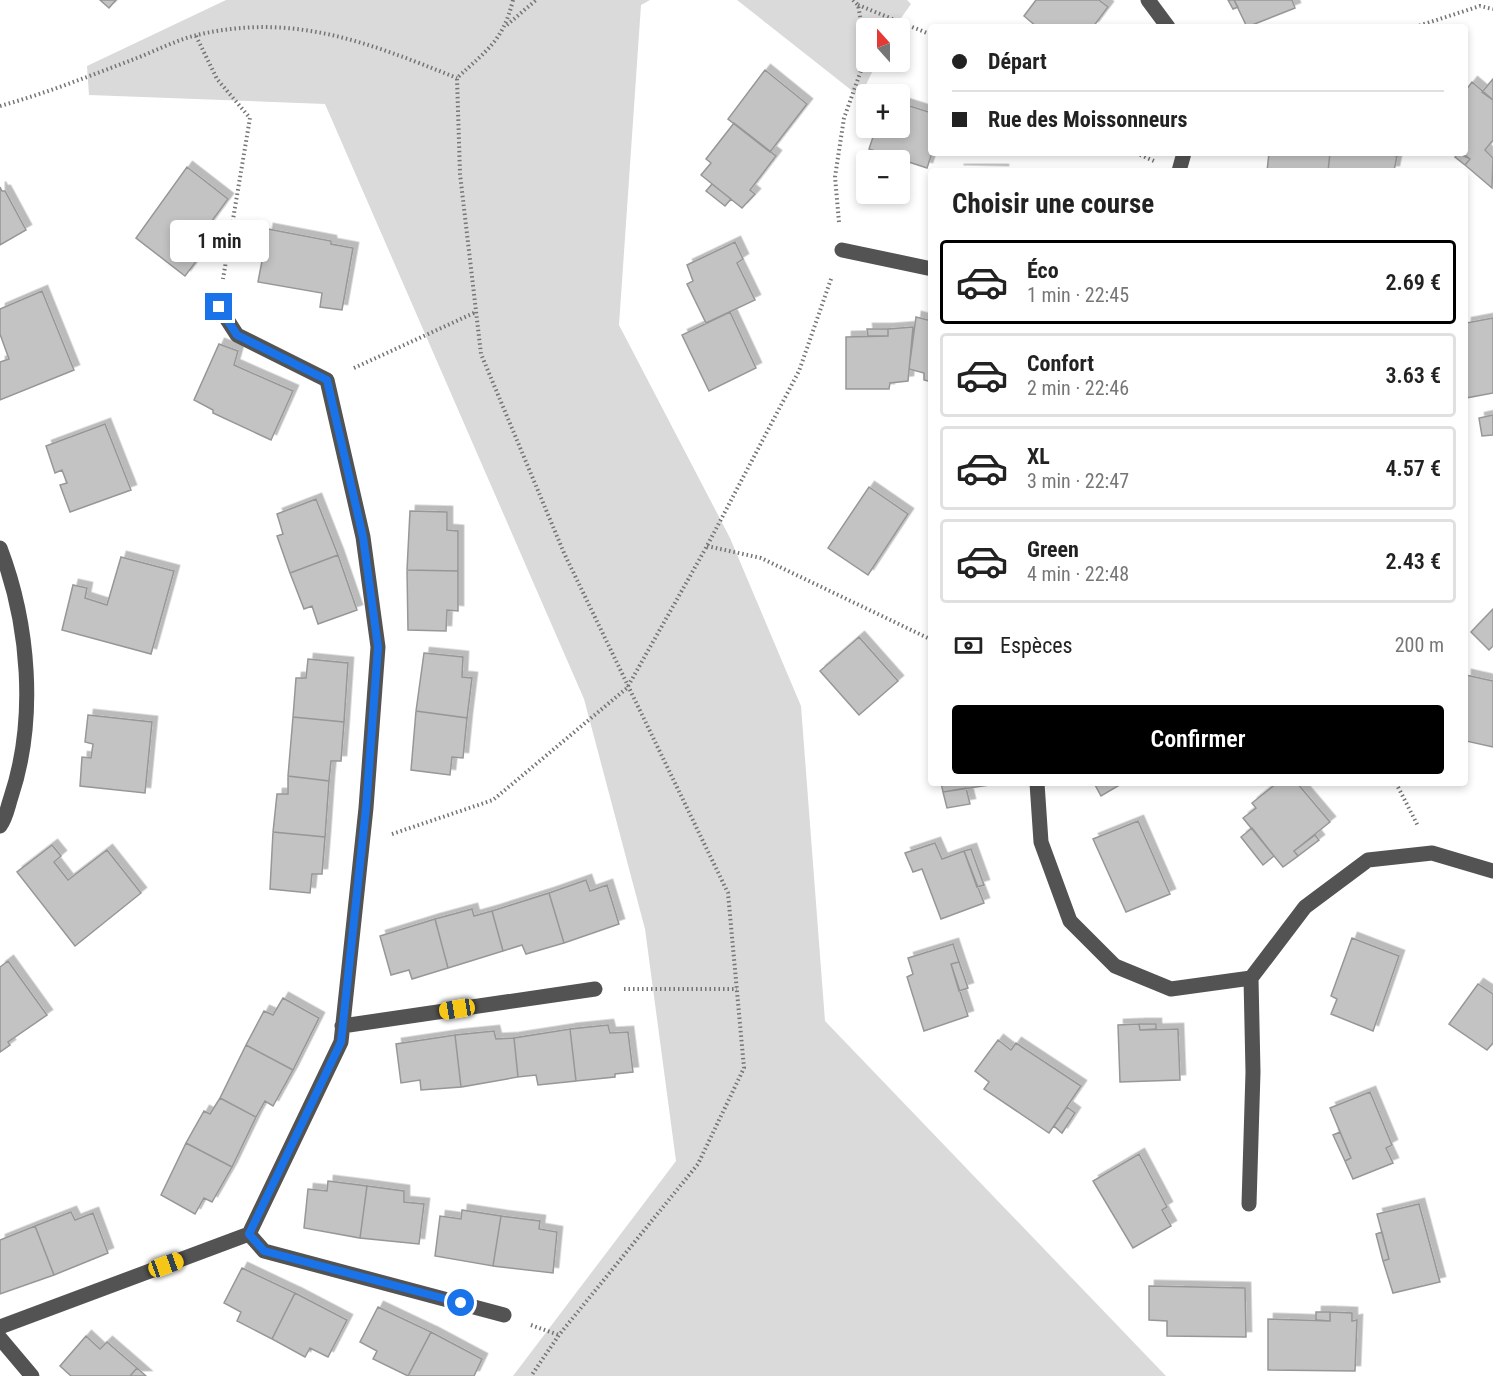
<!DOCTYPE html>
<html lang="fr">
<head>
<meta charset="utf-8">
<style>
  :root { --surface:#fff; --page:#f2f2f2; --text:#222; --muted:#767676; --line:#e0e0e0; --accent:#000 }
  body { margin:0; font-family:"Roboto Condensed",sans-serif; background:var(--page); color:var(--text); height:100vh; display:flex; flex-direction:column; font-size:22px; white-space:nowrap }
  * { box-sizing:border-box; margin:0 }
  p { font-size:20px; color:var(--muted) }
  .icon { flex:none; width:33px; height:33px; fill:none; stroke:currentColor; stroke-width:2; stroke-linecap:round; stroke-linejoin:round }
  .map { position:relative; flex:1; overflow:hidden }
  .drawer { position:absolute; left:928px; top:168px; width:540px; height:618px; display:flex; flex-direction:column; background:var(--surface); border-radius:6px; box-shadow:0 3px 9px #0003 }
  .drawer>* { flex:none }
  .hud { position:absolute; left:928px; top:24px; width:540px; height:132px; border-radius:6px; box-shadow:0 3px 9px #0003; display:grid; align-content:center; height:132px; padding:0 24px; background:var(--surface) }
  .needle { width:39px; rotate:339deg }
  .fabs { position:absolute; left:856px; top:18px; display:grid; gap:12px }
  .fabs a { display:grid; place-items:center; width:54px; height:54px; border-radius:6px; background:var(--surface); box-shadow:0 3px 9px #0003; font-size:30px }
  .end { position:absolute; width:27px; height:27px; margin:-14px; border:8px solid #1a73e8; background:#fff; box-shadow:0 0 0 3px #fff }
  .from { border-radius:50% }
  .bubble { position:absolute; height:42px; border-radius:6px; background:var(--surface); box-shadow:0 3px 9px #0003; font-size:20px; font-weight:600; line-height:42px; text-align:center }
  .car { position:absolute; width:18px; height:36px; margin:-18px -9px; border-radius:8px; box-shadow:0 0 4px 2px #0007; background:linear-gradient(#f5c518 24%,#345 0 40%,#f5c518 0 76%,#345 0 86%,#f5c518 0) }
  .hud b { display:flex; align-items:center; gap:21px; height:57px; font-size:22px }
  .hud b+b { border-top:2px solid var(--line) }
  .hud i { width:15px; height:15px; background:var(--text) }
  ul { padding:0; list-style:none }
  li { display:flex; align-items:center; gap:18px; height:84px; margin:0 12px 9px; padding:0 12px; border:3px solid var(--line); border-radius:6px }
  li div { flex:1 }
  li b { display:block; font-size:22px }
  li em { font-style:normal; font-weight:600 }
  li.current { border-color:var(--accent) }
  li>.icon { width:54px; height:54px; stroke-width:1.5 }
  h2 { padding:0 24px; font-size:27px; line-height:72px }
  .pay { display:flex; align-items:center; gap:15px; height:66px; padding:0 24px; font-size:22px }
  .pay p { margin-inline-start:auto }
  .action { display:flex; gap:12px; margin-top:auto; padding:12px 24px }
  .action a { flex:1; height:69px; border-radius:6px; background:var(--accent); color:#fff; font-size:24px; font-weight:600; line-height:69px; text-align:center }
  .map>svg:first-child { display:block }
  .green { fill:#dadada }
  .building { fill:#c3c3c3; stroke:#979797; stroke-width:1.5; filter:url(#shadow) }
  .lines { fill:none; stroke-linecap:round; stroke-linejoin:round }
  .path { stroke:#757575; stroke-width:4; stroke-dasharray:1.5 3; stroke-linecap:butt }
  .minor { stroke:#535353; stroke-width:15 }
  .route { stroke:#1a73e8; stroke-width:8 }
</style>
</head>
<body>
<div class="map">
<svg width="1493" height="1376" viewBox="0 0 1493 1376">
  <defs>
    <filter id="shadow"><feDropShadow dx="5.5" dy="-5.5" stdDeviation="0" flood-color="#0004"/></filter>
  </defs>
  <rect width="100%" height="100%" fill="#fff"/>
  <!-- green -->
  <path class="green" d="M226 0H650L641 5 619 325 730 538 801 706 825 1021 1166 1376H513L676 1161 645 929 584 699 325 104 89 95 87 66Z
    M737 0H907L911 4 894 28H867V62H877L860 97Z"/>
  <!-- building -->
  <path class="building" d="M100 0H116L109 8Z
    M1036 0H1099L1108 7 1093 27H1037L1024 16Z
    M1228 0H1234L1238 7 1233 9Z
    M1234 0H1292L1295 8 1247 27Z
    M765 70 807 104 770 152 728 119Z
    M1493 79V100L1482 92Z
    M1472 82 1493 100V140L1485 150 1493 158 1492 188 1465 165 1470 159 1462 153H1466V90Z
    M900 103 932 113V153L927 168 869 149 876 128H900Z
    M734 123 776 156 750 190 755 194 742 208 701 175 711 163 706 159Z
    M1269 153H1330L1328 171H1267Z
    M1330 153H1383L1397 156 1394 171H1328Z
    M1458 153 1470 159 1465 165 1455 157Z
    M187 167 228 199 189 252 198 259 185 276 136 238Z
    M958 170H1003V171Z
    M712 184 731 199 725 206 706 191Z
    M0 187 2 191H5L26 230 0 245Z
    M268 229 331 241V244L353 248 342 310 320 307 322 293 258 282Z
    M735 242 743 259 737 263 755 300 706 323 687 284 693 281 687 265Z
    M42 291 74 370 0 400V362L9 359 0 334V309Z
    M730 312 756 368 709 391 682 335Z
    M916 317 932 321V382L924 380V373L909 369Z
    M1493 318V393L1466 398V323Z
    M913 327 908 381 890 383 889 389H846V337L888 336V329Z
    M867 329H888V336H868Z
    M219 344 238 351 234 365 293 391 271 440 213 413V410L194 400Z
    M1493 415V435L1482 436 1479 418Z
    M105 424 131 490 70 512 60 485 67 483 62 470 55 473 46 446Z
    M869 487 908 514 868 575 828 548Z
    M316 499 338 555 290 573 277 536 283 534 277 514Z
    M410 511 447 512V530L458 531V571L407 570Z
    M338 555 357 610 318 624 312 606 304 609 290 573Z
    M121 557 174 571 151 654 62 630 73 585 87 588 85 598 107 605Z
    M407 570 458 571V611L447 610 446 631 408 630Z
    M1493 609V646L1489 650 1471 632Z
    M859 637 898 681 859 715 820 671Z
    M424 653 463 657 462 677 472 678 467 718 416 711Z
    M308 659 348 663 344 722 293 717 296 678H306Z
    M1466 675 1493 681V747L1466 741Z
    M416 711 467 718 463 758 452 757 450 775 411 770Z
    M88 715 152 722 145 793 80 786 82 757 91 758 93 744 85 742Z
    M293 717 344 722 341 761H331L329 781 288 776Z
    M288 776 329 781 325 837 273 832 277 794H288Z
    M941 783H989L990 785 943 792Z
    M1094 783H1123L1101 796Z
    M1277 783H1297L1330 822 1294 851 1298 856 1283 867 1243 818 1256 808 1252 803Z
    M966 788 970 804 947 808 943 792Z
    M1138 821 1170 894 1126 912 1093 839Z
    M1252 828 1274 856 1263 865 1241 837Z
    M273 832 325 837 322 874H312L310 893 270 889Z
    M1315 835 1319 840 1298 856 1294 851Z
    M935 843 942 859 964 851 984 903 941 919 922 869 913 872 905 853Z
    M52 845 61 856 54 862 68 880 107 850 141 893 75 946 17 872Z
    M971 849 984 885 977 887 964 851Z
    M586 880 590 891 607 885 619 924 564 943 549 893Z
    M549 893 564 943 526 954 522 945 503 951 492 911Z
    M472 909 474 916 492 911 503 951 448 968 435 919Z
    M435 919 448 968 412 979 409 970 391 975 380 936Z
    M1352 938 1399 956 1373 1031 1331 1014 1337 999 1331 996Z
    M953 944 959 962 951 964 968 1016 924 1031 907 977 913 974 908 958Z
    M8 961 47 1015 8 1042 10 1045 0 1052V967Z
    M959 962 968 988 959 991 951 964Z
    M1478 984 1493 994V1043L1487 1050 1449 1024Z
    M283 998 319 1018 293 1070 246 1045 264 1011 273 1015Z
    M1139 1024 1140 1030 1178 1029 1180 1080 1120 1082 1118 1025Z
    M1139 1024H1156V1029L1140 1030Z
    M608 1025 610 1033 628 1032 633 1072 615 1074V1077L576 1081 570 1029Z
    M570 1029 576 1081 538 1085 536 1075 518 1077 514 1038Z
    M494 1031 496 1039 514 1038 518 1077 461 1087 455 1035Z
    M455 1035 461 1087 421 1090 420 1080 401 1083 396 1044Z
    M998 1040 1011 1050 1016 1043 1081 1086 1049 1133 984 1089 989 1082 975 1071Z
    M246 1045 293 1070 273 1106 265 1101 256 1117 220 1098Z
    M1370 1092 1392 1145 1386 1148 1393 1163 1353 1179 1345 1161 1351 1158 1330 1108Z
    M220 1098 256 1117 232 1167 186 1143 204 1111 210 1114Z
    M1067 1107 1075 1113 1062 1133 1054 1126Z
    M1340 1132 1351 1158 1345 1161 1333 1135Z
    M186 1143 232 1167 212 1202 204 1198 195 1214 161 1195Z
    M1139 1154 1167 1207 1162 1210 1171 1226 1133 1248 1093 1181Z
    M328 1181 367 1186 360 1238 304 1228 308 1189 327 1191Z
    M367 1186 404 1191V1202L424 1204 419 1244 360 1238Z
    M1419 1204 1440 1282 1393 1293 1383 1261 1389 1259 1377 1214Z
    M462 1210 501 1216 493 1266 435 1256 440 1216 461 1219Z
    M71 1212 75 1220 93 1213 108 1253 54 1275 35 1226Z
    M501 1216 540 1221 539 1229 557 1232 553 1273 493 1266Z
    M35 1226 54 1275 0 1294V1240Z
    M1382 1232 1389 1259 1383 1261 1376 1234Z
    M242 1268 295 1293 272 1339 237 1321 241 1312 224 1303Z
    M1149 1286 1245 1288 1246 1337 1167 1336V1321L1149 1320Z
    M295 1293 347 1320 328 1357 310 1348 305 1357 272 1339Z
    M378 1307 431 1332 408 1376 373 1359 377 1351 360 1342Z
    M1316 1312H1330V1321L1316 1320Z
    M1330 1312 1352 1313V1321L1357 1320 1355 1371 1268 1370V1319L1330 1321Z
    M431 1332 482 1359 474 1376H408Z
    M86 1336 100 1349 107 1342 137 1368 130 1376H71L60 1366Z
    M137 1368 146 1376H130Z"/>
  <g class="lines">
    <!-- path -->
    <path class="path" d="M513 0C503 41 487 50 457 78L460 174 481 354 564 553 728 893 744 1068 698 1164 559 1335 531 1376
      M853 0 858 5 867 54
      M858 5 932 35
      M507 25 536 0
      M1415 27 1480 6 1493 9
      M196 36 217 79 250 118 223 279
      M0 106C47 93 92 75 137 58 157 50 177 40 197 35 294 12 369 43 457 78
      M1136 153 1154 161
      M839 222 835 177 844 118 867 54
      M354 368 476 312
      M707 546 761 558 932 640
      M1396 783 1418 826
      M392 834 493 800 627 688 707 546 799 371 832 276
      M624 989H737
      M531 1325 559 1335"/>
    <!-- minor -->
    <path class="minor" d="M1148 0 1168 27
      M1179 171 1184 153
      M842 250 932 269
      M0 548C29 624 37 719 11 797 8 806 6 818 0 826
      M1037 783 1041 842 1070 921 1115 966 1171 989 1251 978 1305 907 1368 860 1432 853 1493 871
      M342 1026 595 989
      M1249 1204 1253 1072 1251 978
      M249 1234 264 1251 504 1315
      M0 1327 249 1234 341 1042 366 808 378 647 363 537 327 380 237 335 219 307
      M0 1338 32 1376"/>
  </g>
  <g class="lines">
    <!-- route -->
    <path class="route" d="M219 307 237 335 327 380 363 537 378 647 366 808 341 1042 249 1234 264 1251 461 1303"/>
  </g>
</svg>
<div class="fabs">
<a><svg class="needle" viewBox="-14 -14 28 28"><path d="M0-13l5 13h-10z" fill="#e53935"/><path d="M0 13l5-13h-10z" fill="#767676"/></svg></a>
<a>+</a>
<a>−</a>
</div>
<i class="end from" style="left:461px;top:1303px"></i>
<i class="end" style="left:219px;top:307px"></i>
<div class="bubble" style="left:170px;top:220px;width:99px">1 min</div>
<i class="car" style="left:457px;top:1009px;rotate:261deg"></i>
<i class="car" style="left:166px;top:1265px;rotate:70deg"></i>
<div class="hud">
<b><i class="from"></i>Départ</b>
<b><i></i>Rue des Moissonneurs</b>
</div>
<section class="drawer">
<h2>Choisir une course</h2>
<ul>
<li class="current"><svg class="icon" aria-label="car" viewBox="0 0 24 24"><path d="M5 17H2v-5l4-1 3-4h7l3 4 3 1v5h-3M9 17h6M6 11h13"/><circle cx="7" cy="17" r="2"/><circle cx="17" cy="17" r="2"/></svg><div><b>Éco</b><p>1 min · 22:45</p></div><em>2.69 €</em></li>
<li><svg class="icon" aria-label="car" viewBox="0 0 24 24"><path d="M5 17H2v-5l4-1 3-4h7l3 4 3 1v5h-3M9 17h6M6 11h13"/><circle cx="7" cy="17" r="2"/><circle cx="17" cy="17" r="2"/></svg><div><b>Confort</b><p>2 min · 22:46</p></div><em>3.63 €</em></li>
<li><svg class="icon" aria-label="car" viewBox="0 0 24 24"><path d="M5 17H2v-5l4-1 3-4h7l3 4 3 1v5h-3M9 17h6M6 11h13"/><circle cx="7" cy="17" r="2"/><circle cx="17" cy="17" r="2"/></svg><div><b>XL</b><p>3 min · 22:47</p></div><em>4.57 €</em></li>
<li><svg class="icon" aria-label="car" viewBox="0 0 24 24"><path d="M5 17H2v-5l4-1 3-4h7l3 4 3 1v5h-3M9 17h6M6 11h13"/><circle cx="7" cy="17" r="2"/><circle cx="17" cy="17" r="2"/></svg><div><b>Green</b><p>4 min · 22:48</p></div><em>2.43 €</em></li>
</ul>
<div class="pay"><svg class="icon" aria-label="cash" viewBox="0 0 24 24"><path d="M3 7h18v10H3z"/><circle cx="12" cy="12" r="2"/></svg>Espèces<p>200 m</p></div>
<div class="action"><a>Confirmer</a></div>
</section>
</div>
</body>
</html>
